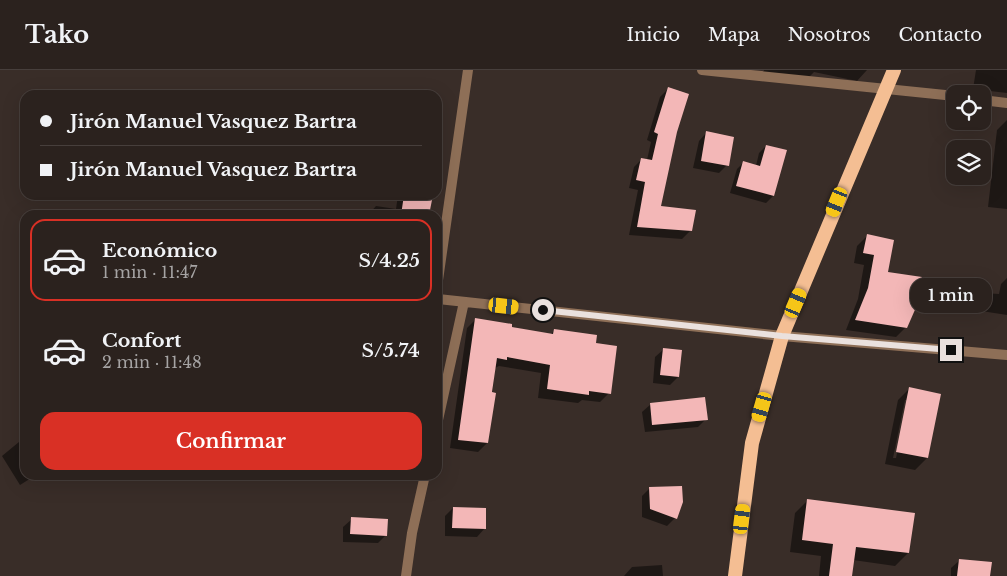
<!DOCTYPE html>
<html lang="es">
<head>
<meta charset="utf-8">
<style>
  :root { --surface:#2b221e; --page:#332a27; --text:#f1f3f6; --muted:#a6a4a4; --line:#473f3c; --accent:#d93025 }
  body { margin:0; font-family:"Libre Baskerville",serif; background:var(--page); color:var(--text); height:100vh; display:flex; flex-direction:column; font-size:19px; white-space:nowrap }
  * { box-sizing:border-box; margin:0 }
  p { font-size:16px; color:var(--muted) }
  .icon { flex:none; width:28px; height:28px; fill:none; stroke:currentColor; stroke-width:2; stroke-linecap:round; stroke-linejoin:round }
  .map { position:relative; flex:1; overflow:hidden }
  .side { position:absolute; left:20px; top:140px; width:422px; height:270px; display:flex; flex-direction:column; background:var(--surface); border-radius:15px; box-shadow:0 5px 20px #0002,0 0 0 1px var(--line) }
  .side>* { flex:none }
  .top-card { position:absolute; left:20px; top:20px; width:422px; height:110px; border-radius:15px; box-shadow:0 5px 20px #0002,0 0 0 1px var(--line); display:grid; align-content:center; height:110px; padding:0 20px; background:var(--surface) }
  .controls { position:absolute; left:946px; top:15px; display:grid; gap:10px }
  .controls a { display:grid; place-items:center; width:45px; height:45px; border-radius:10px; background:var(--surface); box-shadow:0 5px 20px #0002,0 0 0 1px var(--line); font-size:25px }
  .end { position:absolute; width:22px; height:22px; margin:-11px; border:6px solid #eae1de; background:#111; box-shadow:0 0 0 2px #111 }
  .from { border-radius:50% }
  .bubble { position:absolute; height:35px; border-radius:15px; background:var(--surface); box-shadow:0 5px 20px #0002,0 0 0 1px var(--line); font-size:16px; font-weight:600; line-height:35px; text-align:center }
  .car { position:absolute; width:15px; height:30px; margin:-15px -8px; border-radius:6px; box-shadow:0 0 4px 1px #0007; background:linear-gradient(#f5c518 24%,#345 0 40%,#f5c518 0 76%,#345 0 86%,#f5c518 0) }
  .top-card b { display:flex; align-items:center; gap:18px; height:48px; font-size:19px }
  .top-card b+b { border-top:1px solid var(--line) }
  .top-card i { width:12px; height:12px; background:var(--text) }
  ul { padding:9px 0 0; list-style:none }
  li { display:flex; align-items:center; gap:15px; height:82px; margin:0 10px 8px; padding:0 10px; border:2px solid transparent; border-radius:15px }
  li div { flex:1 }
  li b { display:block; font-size:19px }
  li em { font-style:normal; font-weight:600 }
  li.current { border-color:var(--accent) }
  li>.icon { width:45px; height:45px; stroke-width:1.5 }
  .action { display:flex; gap:10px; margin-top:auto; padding:10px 20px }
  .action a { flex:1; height:58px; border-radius:15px; background:var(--accent); color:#fff; font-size:20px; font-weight:600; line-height:58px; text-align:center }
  header { display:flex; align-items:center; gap:30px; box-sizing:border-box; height:70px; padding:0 25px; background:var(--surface); border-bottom:1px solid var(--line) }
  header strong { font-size:24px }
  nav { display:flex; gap:28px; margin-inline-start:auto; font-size:18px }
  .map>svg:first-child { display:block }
  .shadow { fill:#0007; fill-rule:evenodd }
  .building { fill:#f3b7b7 }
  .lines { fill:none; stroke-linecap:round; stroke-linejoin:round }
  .minor { stroke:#8e6f57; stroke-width:10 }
  .trunk { stroke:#f4be93; stroke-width:14 }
  .route { stroke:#eae1de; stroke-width:6 }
</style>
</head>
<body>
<header>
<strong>Tako</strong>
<nav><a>Inicio</a><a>Mapa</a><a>Nosotros</a><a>Contacto</a></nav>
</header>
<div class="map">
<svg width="1007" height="506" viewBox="0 0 1007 506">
  <rect width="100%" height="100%" fill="#392d28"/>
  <!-- shadow -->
  <path class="shadow" d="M764 0H867L857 11 814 2 803 13 763 5Z
    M976 0H1007V23L973 19Z
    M668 19 676 62 660 137 691 160 682 169 629 165 638 120 629 118 634 97 642 89 647 90 651 72 647 70 660 27Z
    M1007 50V139L988 137 997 60Z
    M707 62 727 95 719 103 693 98 699 71Z
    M766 76 786 81 773 126 766 133 730 123 737 99 744 92 756 96 759 83Z
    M398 125H432L428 145H368L376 136 396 139Z
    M867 166 886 203 906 257 896 267 846 260 858 229 864 195 854 193 857 176Z
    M1007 208V245L975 240 976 231 984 223 999 224 1001 214Z
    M476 249 550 265 554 261 594 274 609 323 600 332 582 330 578 333 538 328 541 303 499 296 495 298 487 373 478 382 450 378 467 258Z
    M664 279 680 281 678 307 670 315 653 313 655 287Z
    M910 318 927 388 915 400 885 394 898 330ZM905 330H908L896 388H893Z
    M651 334 706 349 698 357 645 362 642 342Z
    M25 367V405H36L20 415 2 386Z
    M650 418 675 448 667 456 642 447V426Z
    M808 430 908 483 895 496 853 490 851 506H819L821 486 790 482 795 443Z
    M453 438 485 458 477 467 445 466V446Z
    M352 449 386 465 378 473 343 472V457Z
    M960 490 989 506H951V498Z
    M662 495 663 506H624L632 497Z"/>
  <!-- building -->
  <path class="building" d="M668 17 689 24 677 62 661 136 696 140 692 161 637 157 645 112 636 110 641 88 652 90 658 64 654 62Z
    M706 61 734 67 729 96 701 91Z
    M766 75 787 80 774 126 736 116 743 91 760 96Z
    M404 125H433L429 145H401Z
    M867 164 894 170 888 202 922 207 919 226H921L907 258 855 250 868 218 874 185 863 183Z
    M475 248 512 254V257L553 264 554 259 597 265 596 273 617 276 611 324 589 321V325L547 319 550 295 507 287V290L497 288 492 322 496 323 488 373 458 370Z
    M663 278 682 280 679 307 660 305Z
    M909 317 941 324 928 388 896 382Z
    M705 327 708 350 652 355 650 333Z
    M682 416 683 432 677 449 650 439 649 417Z
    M807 429 915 443 909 483 856 477 852 506H829L833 474 802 470Z
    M453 437 486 438V459L452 458Z
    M351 447 388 449 387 466 350 464Z
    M959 489 992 492 990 506H957Z"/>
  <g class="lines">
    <!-- minor -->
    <path class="minor" d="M702 0 955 26
      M982 30 1007 33
      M438 210 468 0
      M438 229 782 266 1007 285
      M438 350 464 232
      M406 506 412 463 425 405"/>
    <!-- trunk -->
    <path class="trunk" d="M735 506 752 373 782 266 894 0"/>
  </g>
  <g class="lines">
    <!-- route -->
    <path class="route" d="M543 240 782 266 951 280"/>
  </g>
</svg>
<div class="controls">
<a><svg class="icon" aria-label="locate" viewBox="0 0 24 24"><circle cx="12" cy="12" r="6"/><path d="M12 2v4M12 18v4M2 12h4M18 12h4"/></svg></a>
<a><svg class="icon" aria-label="layers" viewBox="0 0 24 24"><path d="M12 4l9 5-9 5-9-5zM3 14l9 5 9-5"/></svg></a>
</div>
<i class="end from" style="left:543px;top:240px"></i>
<i class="end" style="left:951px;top:280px"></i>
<div class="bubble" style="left:910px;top:208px;width:82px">1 min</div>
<i class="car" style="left:837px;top:132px;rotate:202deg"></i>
<i class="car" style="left:796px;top:233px;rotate:23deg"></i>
<i class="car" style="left:504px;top:236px;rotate:96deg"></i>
<i class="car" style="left:762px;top:337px;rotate:196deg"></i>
<i class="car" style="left:742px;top:449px;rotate:7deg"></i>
<div class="top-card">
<b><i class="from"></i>Jirón Manuel Vasquez Bartra</b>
<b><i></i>Jirón Manuel Vasquez Bartra</b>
</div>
<section class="side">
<ul>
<li class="current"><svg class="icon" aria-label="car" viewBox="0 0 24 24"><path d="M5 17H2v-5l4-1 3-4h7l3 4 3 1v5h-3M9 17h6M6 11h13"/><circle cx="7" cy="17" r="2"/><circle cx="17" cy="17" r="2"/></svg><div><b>Económico</b><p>1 min · 11:47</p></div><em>S/4.25</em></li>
<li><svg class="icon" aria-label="car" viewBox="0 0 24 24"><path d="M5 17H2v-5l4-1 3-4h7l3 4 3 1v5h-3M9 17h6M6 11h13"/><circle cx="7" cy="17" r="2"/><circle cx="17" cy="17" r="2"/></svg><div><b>Confort</b><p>2 min · 11:48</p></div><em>S/5.74</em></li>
</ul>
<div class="action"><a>Confirmar</a></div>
</section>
</div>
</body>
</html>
